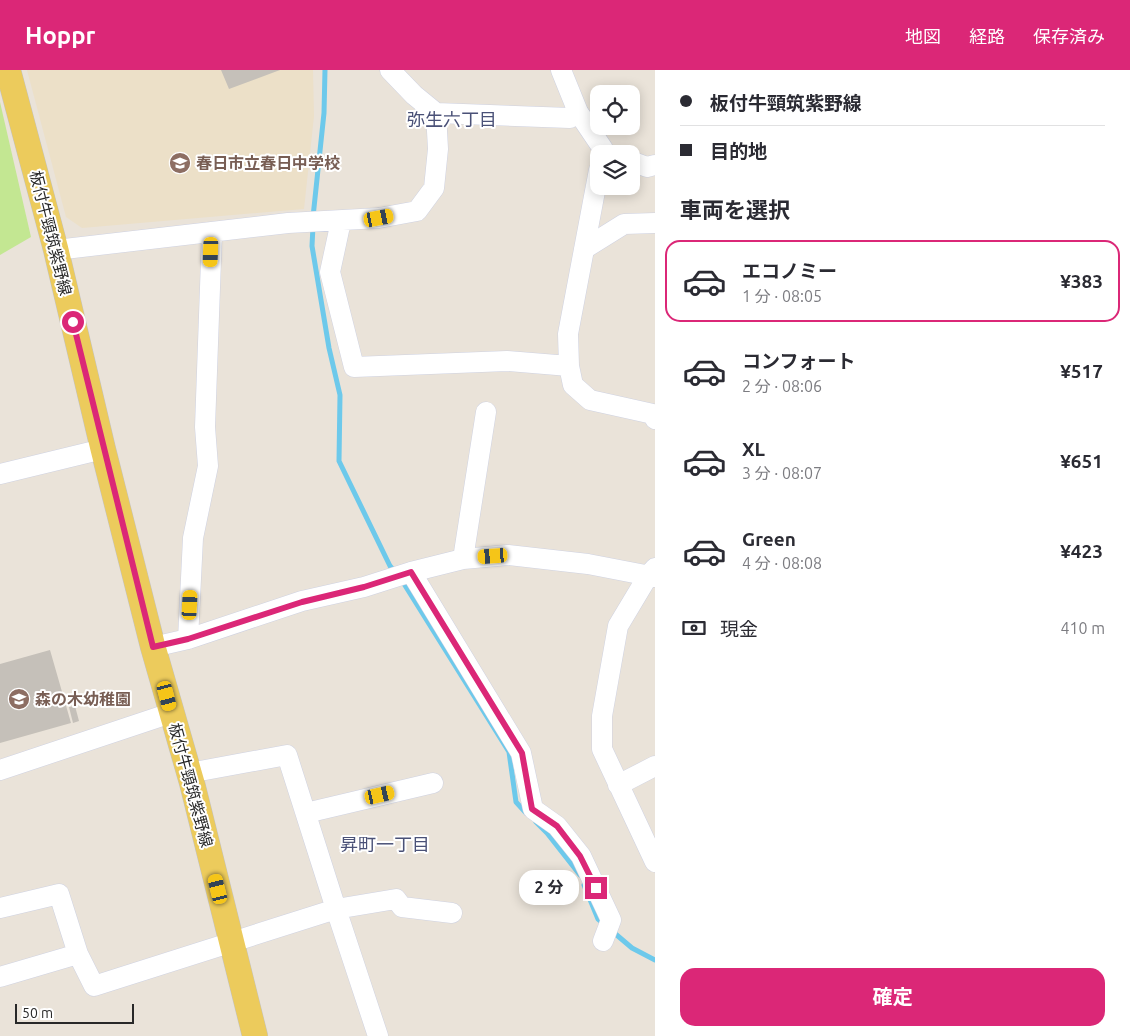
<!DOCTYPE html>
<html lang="ja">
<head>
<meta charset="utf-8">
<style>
  :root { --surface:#fff; --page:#f2f2f3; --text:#2b2b33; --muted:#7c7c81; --line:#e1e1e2; --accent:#db2777 }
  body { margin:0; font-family:Ubuntu,"Noto Sans JP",sans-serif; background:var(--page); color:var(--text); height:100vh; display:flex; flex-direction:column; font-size:19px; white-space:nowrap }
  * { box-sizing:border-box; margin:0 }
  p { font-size:16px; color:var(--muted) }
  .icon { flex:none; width:28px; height:28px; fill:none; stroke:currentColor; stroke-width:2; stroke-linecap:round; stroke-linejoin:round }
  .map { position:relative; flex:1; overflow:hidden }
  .details { display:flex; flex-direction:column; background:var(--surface); width:475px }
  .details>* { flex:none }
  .banner { display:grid; align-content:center; height:110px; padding:0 25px; background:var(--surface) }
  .fabs { position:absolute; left:590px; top:15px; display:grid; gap:10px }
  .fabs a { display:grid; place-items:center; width:50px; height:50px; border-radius:10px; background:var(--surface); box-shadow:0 2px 12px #0003; font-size:25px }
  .scale { position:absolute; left:15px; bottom:12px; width:119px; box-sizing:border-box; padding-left:5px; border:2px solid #282828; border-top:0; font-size:14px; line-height:18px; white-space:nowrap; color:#282828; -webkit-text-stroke:4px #fff; paint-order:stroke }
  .end { position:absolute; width:22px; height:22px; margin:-11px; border:6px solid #db2777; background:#fff; box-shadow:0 0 0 2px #fff }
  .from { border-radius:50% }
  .bubble { position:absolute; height:35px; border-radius:15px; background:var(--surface); box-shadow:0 2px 12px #0003; font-size:16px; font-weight:700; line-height:35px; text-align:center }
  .car { position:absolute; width:15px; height:30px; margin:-15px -8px; border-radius:6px; box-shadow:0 0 4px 1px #0007; background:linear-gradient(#f5c518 24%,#345 0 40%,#f5c518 0 76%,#345 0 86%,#f5c518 0) }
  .banner b { display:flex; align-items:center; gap:18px; height:48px; font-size:19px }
  .banner b+b { border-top:1px solid var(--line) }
  .banner i { width:12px; height:12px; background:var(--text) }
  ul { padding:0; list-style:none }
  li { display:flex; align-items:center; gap:15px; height:82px; margin:0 10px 8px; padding:0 15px; border:2px solid transparent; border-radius:15px }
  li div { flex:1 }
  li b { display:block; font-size:19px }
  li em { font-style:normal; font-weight:700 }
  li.selected { border-color:var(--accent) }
  li>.icon { width:45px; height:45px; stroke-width:1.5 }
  h2 { padding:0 25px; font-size:22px; line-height:60px }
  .pay { display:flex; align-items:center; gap:12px; height:55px; padding:0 25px; font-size:19px }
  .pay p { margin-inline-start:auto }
  .cta { display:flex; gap:10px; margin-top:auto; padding:10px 25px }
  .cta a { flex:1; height:58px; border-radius:15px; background:var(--accent); color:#fff; font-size:20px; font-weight:700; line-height:58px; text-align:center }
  header { display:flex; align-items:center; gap:30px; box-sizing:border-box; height:70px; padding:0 25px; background:var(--accent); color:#fff }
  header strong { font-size:24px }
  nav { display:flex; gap:28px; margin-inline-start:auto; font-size:18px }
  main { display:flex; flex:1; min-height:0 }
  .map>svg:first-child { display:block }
  .education { fill:#ece0c8 }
  .pitch { fill:#c3e792 }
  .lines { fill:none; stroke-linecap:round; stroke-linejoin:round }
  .stream { stroke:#6dc9eb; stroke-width:5 }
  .building { fill:#c5c0b9 }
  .minor-casing { stroke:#cfd2e1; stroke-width:21 }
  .major-casing { stroke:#c3c3c3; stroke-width:26 }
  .minor { stroke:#fff; stroke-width:20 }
  .major { stroke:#eccb5c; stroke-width:25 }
  .route { stroke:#db2777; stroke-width:6 }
  .labels { text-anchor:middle; stroke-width:4; stroke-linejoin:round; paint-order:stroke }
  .education-label { font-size:16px; font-weight:bold; fill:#785e54; stroke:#fff; text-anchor:start }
  .street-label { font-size:16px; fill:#282828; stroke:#fff }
  .neighbourhood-label { font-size:18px; fill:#4a5177; stroke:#fff }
</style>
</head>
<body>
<header>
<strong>Hoppr</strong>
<nav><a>地図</a><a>経路</a><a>保存済み</a></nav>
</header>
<main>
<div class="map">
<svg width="655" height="966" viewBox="0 0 655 966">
  <rect width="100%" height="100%" fill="#eae3d9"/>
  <!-- education -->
  <path class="education" d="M27 0H313L314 46 304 139 82 158 66 147Z"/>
  <!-- pitch -->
  <path class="pitch" d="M0 32 31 167 0 185Z"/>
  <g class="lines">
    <!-- stream -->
    <path class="stream" d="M313 147 324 43 325 0
      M313 156 312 176 329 278 340 325 339 391 390 496 396 503
      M401 509 509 682 516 732 526 743
      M536 752 547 763 580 805
      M584 815 598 849 604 854
      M612 861 632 878 655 890"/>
  </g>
  <!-- building -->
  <path class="building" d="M221 0H280L229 19Z
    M50 580 71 653 0 673V594Z
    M75 636 79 651 73 653 69 637Z"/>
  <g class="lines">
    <!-- minor casing -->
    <g class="minor-casing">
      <path id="minor" d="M561 0 578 42 603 79 602 84
        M436 43 570 48 578 42
        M631 91 647 97 655 95
        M341 151 330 202 354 297 507 291 569 296 568 264 599 100
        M584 179 624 154 655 153
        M56 180 288 153 379 148 417 141 434 118 438 79 436 43 414 25 390 0
        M569 296 573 315 590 330 653 344 655 349
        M0 404 103 379
        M463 489 486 342
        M655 498 648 506 618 556 602 646V679L655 792
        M411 502 521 683 533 739 557 756 581 786 611 850 603 871
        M188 569 193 468 208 396 205 357 212 162
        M153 577 188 569 302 531 364 517 411 502 463 489 508 485 588 494 655 507
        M0 700 171 643
        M189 703 287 685 336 839 396 829 402 837 452 843
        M618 715 655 696
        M306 743 433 713
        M0 838 59 824 78 884
        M0 907 78 884 94 916 336 839 378 966"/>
    </g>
    <!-- major casing -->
    <g class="major-casing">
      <path id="major" d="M8 0 56 180 103 379 153 577 192 713 255 966"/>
    </g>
    <!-- minor -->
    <use href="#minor" class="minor"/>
    <!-- major -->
    <use href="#major" class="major"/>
  </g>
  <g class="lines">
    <!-- route -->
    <path class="route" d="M73 252 153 577 188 569 302 532 364 517 411 502 522 683 532 739 557 756 580 786 596 818"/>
  </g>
  <!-- icons -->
  <defs>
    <g id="school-disc" transform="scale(1.125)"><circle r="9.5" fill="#8d6e63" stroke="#fff"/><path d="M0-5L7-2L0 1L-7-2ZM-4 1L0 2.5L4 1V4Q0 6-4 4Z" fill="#fff"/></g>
  </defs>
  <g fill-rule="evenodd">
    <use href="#school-disc" x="180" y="93"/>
    <use href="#school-disc" x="19" y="629"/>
  </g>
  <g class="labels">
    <!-- education labels -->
    <g class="education-label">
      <text x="196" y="99">春日市立春日中学校</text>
      <text x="35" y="635">森の木幼稚園</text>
    </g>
    <!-- street labels -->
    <g class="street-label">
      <text transform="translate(51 163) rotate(76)" y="6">板付牛頸筑紫野線</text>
      <text transform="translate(191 715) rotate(75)" y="6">板付牛頸筑紫野線</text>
    </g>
    <!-- neighbourhood labels -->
    <g class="neighbourhood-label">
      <text x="452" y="56">弥生六丁目</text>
      <text x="385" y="781">昇町一丁目</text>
    </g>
  </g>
</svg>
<div class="fabs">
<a><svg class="icon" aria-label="locate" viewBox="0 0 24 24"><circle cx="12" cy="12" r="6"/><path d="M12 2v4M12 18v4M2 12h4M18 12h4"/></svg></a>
<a><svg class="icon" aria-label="layers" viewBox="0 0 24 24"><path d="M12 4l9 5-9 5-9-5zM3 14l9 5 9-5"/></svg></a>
</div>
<div class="scale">50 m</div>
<i class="end from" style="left:73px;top:252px"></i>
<i class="end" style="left:596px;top:818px"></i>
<div class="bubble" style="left:519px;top:800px;width:60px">2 分</div>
<i class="car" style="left:379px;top:148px;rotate:79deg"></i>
<i class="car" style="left:211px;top:182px;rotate:182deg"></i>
<i class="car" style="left:493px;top:486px;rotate:266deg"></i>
<i class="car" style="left:190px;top:535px;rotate:3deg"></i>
<i class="car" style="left:167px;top:626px;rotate:165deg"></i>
<i class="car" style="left:380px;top:725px;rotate:77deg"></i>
<i class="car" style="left:218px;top:819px;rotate:346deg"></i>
</div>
<section class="details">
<div class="banner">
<b><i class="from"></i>板付牛頸筑紫野線</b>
<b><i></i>目的地</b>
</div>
<h2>車両を選択</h2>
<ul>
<li class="selected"><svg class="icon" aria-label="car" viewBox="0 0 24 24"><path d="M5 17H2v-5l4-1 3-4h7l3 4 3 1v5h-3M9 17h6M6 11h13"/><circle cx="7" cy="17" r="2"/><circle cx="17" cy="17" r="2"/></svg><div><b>エコノミー</b><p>1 分 · 08:05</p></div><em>¥383</em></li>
<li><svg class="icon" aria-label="car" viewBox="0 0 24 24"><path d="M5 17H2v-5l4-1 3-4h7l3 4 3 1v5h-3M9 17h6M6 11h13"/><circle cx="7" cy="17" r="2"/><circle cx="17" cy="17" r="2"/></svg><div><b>コンフォート</b><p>2 分 · 08:06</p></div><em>¥517</em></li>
<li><svg class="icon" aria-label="car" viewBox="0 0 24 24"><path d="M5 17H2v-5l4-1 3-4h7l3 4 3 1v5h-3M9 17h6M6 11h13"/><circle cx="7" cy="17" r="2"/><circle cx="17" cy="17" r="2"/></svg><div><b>XL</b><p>3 分 · 08:07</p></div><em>¥651</em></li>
<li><svg class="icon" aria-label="car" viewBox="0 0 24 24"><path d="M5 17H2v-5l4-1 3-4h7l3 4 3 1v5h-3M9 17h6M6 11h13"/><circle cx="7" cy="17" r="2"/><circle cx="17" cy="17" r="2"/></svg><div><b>Green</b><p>4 分 · 08:08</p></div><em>¥423</em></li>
</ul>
<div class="pay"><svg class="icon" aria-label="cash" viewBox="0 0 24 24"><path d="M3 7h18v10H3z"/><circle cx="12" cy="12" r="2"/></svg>現金<p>410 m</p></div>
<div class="cta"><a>確定</a></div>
</section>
</main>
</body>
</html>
